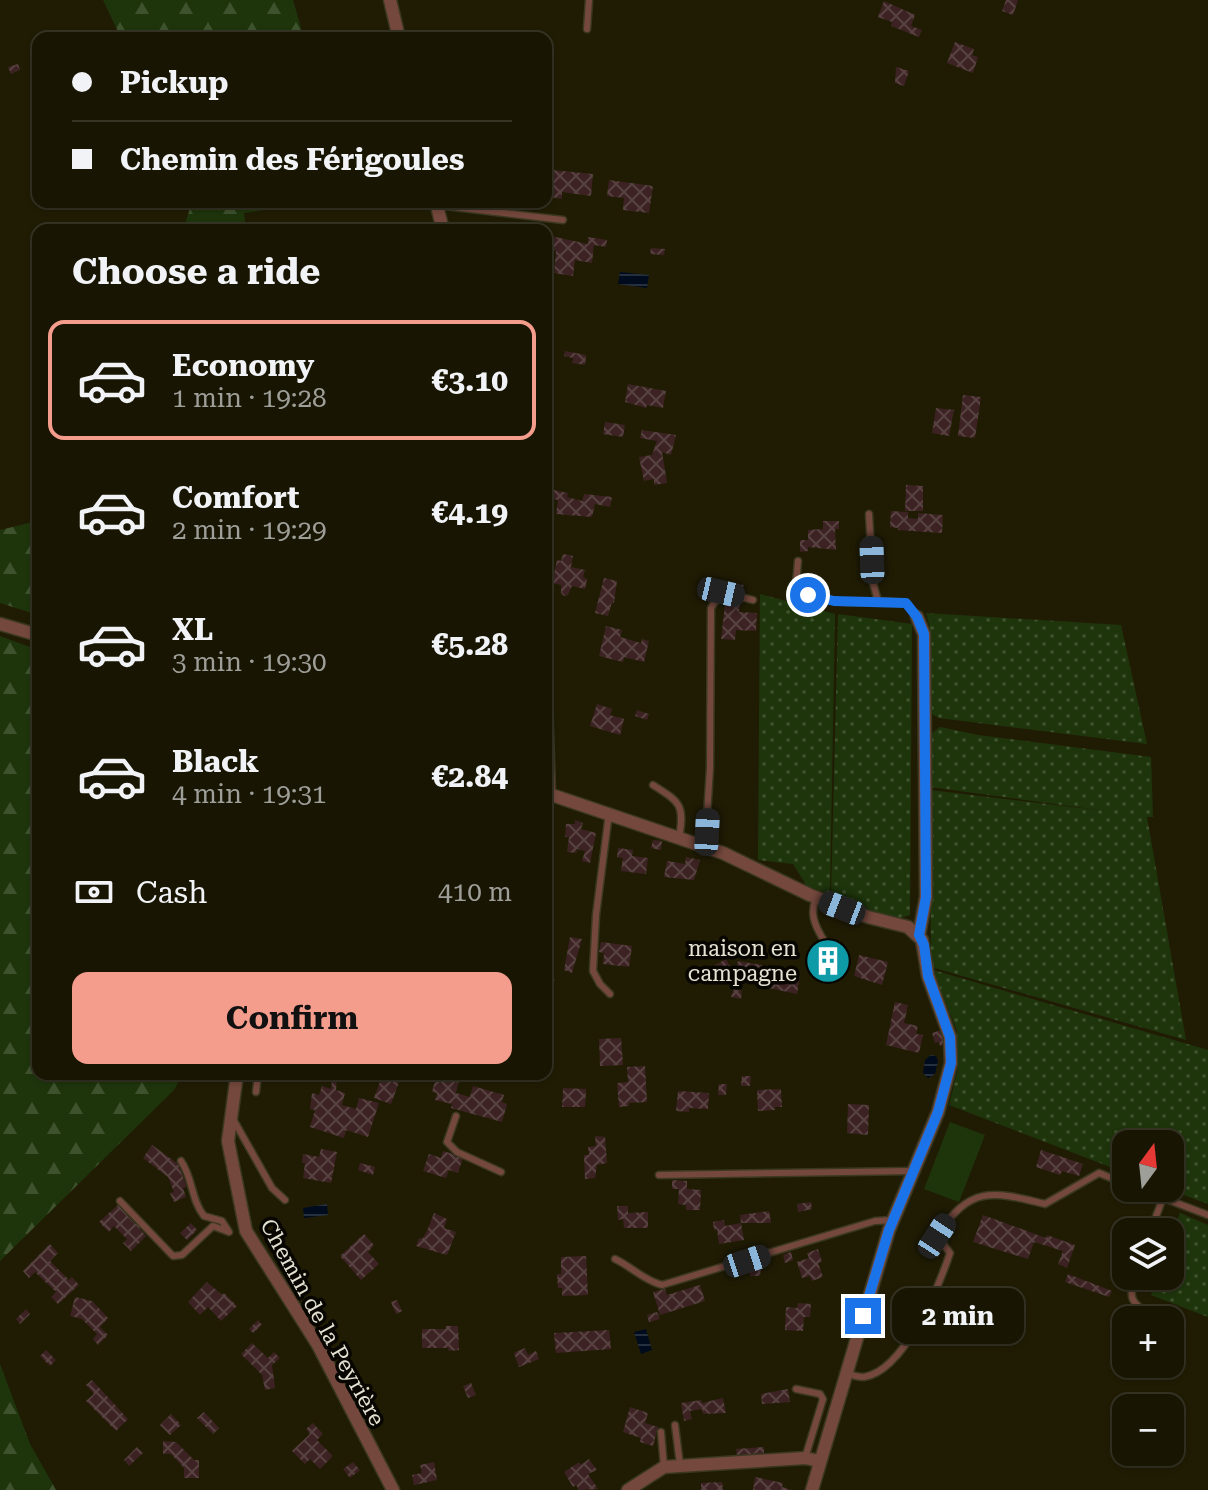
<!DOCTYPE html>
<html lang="en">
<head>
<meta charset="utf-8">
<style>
  :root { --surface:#181503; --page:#211e0d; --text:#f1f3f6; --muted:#9f9f9a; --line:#363425; --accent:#f49d8c }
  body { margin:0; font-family:"Roboto Serif",serif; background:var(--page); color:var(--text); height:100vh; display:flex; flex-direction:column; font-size:30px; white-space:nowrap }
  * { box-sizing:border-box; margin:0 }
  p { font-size:26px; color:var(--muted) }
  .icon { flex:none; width:44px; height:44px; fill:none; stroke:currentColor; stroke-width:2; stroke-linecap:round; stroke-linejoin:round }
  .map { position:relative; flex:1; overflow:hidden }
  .side { position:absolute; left:32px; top:224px; width:520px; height:856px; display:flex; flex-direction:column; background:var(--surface); border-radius:16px; box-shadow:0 2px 6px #0004,0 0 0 2px var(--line) }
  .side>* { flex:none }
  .hud { position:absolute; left:32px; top:32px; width:520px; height:176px; border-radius:16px; box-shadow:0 2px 6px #0004,0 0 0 2px var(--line); display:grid; align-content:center; height:176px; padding:0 40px; background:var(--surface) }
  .needle { width:52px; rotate:15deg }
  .controls { position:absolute; left:1112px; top:1130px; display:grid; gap:16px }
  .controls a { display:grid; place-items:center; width:72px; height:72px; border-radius:16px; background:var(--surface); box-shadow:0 2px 6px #0004,0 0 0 2px var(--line); font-size:40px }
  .end { position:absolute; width:36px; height:36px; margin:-18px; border:10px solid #1a73e8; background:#fff; box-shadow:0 0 0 4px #fff }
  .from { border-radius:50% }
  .bubble { position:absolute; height:56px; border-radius:16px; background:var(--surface); box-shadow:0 2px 6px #0004,0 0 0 2px var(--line); font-size:26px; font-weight:700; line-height:56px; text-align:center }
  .car { position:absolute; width:24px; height:48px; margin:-24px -12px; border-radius:10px; box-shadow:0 0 6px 2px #0007; background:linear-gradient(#222 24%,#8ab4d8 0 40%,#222 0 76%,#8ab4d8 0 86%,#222 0) }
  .hud b { display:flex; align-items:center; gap:28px; height:76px; font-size:30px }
  .hud b+b { border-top:2px solid var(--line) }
  .hud i { width:20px; height:20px; background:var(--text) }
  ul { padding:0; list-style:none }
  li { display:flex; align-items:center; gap:24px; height:120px; margin:0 16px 12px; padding:0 24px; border:4px solid transparent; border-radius:16px }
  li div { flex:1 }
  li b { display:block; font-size:30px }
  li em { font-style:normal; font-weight:700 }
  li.active { border-color:var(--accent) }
  li>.icon { width:72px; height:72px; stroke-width:1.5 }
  h2 { padding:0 40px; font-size:36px; line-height:96px }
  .pay { display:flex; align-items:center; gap:20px; height:88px; padding:0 40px; font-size:30px }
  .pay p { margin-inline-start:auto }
  .cta { display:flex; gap:16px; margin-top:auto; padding:16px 40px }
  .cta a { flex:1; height:92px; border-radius:16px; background:var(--accent); color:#111; font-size:32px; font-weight:700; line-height:92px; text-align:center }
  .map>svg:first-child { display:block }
  .grass { fill:url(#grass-dots) }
  .forest { fill:url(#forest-firs) }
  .garden { fill:#1e350c }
  .water { fill:url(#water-rules) }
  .building { fill:url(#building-cross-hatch) }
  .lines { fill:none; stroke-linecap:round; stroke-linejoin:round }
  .lane-casing { stroke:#3b3821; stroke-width:9 }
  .street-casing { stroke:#3b3821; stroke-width:15 }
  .lane { stroke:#74483d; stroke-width:6 }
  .street { stroke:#74483d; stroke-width:12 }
  .route { stroke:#1a73e8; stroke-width:10 }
  .labels { text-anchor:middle; stroke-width:7; stroke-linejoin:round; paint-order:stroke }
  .poi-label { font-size:22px; fill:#e4e2d3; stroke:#080601; text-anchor:end }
  .street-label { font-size:22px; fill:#e4e2d3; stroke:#080601 }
</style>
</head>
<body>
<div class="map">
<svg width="1208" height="1490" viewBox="0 0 1208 1490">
  <defs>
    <pattern id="grass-dots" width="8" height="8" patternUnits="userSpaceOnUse" patternTransform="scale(2)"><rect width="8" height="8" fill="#1e350c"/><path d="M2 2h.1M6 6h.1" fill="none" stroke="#3f522e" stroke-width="1.8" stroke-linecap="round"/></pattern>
    <pattern id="forest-firs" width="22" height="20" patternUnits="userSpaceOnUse" patternTransform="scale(2)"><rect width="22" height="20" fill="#1e350c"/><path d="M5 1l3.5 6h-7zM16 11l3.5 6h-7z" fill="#3f522e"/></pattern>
    <pattern id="water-rules" width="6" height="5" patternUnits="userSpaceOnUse" patternTransform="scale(2)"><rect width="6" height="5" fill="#000c1e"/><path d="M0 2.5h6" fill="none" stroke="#252f3e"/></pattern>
    <pattern id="building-cross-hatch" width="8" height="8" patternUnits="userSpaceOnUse" patternTransform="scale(2)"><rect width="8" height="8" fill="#3c2222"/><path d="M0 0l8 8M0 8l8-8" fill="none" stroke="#584241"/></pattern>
  </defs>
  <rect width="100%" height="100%" fill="#201c04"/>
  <!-- grass -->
  <path class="grass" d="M760 594 835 614 830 894 807 886 793 864 758 860Z
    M926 613 1121 625 1147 744 939 718 930 713V628Z
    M838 614 912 624 910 915 897 919 831 897Z
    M940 727 978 735 1151 757 1153 817H1147L1186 1040 931 967 930 790 1114 812 930 787 932 733Z
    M933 970 1208 1050V1204L1165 1188H1170V1144H1126V1173L949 1105 958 1068 957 1031Z
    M1180 1213 1208 1225V1317L1151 1295 1158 1276H1170V1241Z"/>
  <!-- forest -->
  <path class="forest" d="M103 0H293L304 38H121Z
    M192 202H319L244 213 246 230H183Z
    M33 522 38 548V615L0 603V530Z
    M0 636 38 650V1074H183L174 1090 0 1261Z
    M0 1364 30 1444 56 1490H0Z"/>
  <!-- garden -->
  <path class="garden" d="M950 1122 985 1135 959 1202 924 1189Z"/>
  <!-- water -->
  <path class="water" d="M620 272 649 275 647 288 618 284Z
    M931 1055 936 1056 938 1061 935 1074 928 1078 923 1073 925 1060Z
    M327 1204 328 1215 304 1218 303 1208Z
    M646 1329 652 1350 641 1354 634 1332Z"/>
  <!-- building -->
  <path class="building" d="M1006 0H1018L1013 15 1002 11Z
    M884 1 915 15 911 26 922 30 919 37 891 26 892 22 878 17Z
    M955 42 974 49 972 55 978 57 973 73 947 63Z
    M18 64 20 70 11 74 8 67Z
    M896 67 909 71 904 86 895 83Z
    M553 170 593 174 591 196 562 192V199L550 197Z
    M609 180 653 186 649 213 623 210 624 198 607 196Z
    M389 202H416V205H389Z
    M546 235 588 244V237L607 240 606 247 594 245 592 263 575 260 573 276 554 273 556 250 546 249Z
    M651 248 665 249 664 255 650 254Z
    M565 351 586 355 585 365 572 363 573 358 564 356Z
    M628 384 666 391 663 408 647 405 646 408 625 402Z
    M963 395 981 397 975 438 958 436Z
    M936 408 954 410 949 436 932 433Z
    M605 422 625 425 623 437 603 434Z
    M642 430 676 435 671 455 662 452 667 483 654 485V479L644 481 639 457 652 455 657 441 640 438Z
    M906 485 923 486V511H905Z
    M554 490 568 493 567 497 582 501 584 494 612 497 610 507 595 504 592 517 556 514 558 500 553 499Z
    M891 511 908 512V518L918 519V513L943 515 942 533 898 530V528L890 527Z
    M823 521H839V529H835L836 550 808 547V551L800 552V540H808V530L823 529Z
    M563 554 573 556 571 567 585 570 583 577 587 579 585 589 572 586 568 595 564 596 561 593V585L552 583 557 560 561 561Z
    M604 578 617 581 614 603 612 602 608 616 595 613Z
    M702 579 718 581 717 593 702 591Z
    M731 583 744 585 742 591 730 589Z
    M725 604 740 605 739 612 757 613 756 631 736 630 735 640 721 639Z
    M606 626 622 630 620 637 641 643 642 639 649 641 644 662 624 657 623 662 599 656Z
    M597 704 612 709 610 715 624 719 620 735 590 726Z
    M637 710 649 714 647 720 635 716Z
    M575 820 583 823 581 829 596 833 590 863 582 861 585 851 576 849 577 853 567 852 569 837H565L566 824H575Z
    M653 840 662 841 661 850 651 848Z
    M618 848 633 850 632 856 648 858 646 874 621 871 623 858 617 857Z
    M686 857 700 860 694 880 664 877 667 861 685 864Z
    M570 937 582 939 572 973 564 970Z
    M601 942 632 946 629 967 603 964 604 953 599 952Z
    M833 943 844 946 837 971 815 965 818 955 823 957 825 950 831 951Z
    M859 955 888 962 882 985 854 976Z
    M726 959 730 966 718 973 714 966Z
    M738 961 762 965 760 976 736 972Z
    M773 972 800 977 797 994 769 988Z
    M546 973 555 980 546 991Z
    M734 989 742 991 741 999 731 997Z
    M895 1002 908 1005 904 1023 918 1026 916 1034 923 1035 919 1053 886 1045Z
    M942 1030 946 1044 940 1046 939 1042 935 1043 932 1033Z
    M621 1038 623 1065 600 1066 599 1039Z
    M645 1066 647 1102 629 1103V1106L619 1107 617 1083 628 1082 627 1067Z
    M303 1074H337L336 1090 345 1093 342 1105 356 1109 359 1098 379 1103 368 1137 346 1130 344 1138 310 1127 315 1110 310 1109 312 1093 319 1095 322 1086 331 1089 332 1080 303 1077Z
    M367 1074H402L391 1104 374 1098 381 1079Z
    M443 1075 459 1080 456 1093 470 1097 473 1086 504 1095 502 1102 507 1104 502 1122 451 1108 452 1104 435 1100 437 1093 432 1092 435 1081 442 1082Z
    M742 1076H751L750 1086H741Z
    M719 1084H727L726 1095H718Z
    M563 1088 586 1089 585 1107H562Z
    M781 1089 782 1107H775V1110L758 1111 757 1090Z
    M678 1091 709 1093 708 1109 689 1108V1112L676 1111Z
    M848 1104 869 1105 868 1135 847 1133Z
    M595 1136 605 1137 607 1163 597 1165 595 1178 585 1179 584 1155H589L588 1147 596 1146Z
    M152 1145 178 1164 187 1187 183 1188 186 1197 174 1202 170 1193 174 1192 168 1177 143 1158Z
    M321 1149 337 1152 331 1183 303 1178 305 1163H302L303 1154 319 1157Z
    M1041 1150 1083 1164 1079 1176 1062 1171 1060 1175 1036 1167Z
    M443 1151 463 1157 458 1173 449 1170 446 1178 423 1171 429 1154 441 1158Z
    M360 1163 375 1167 373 1175 358 1170Z
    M672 1180 687 1181V1189L701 1190 700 1210H686V1205L678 1204 679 1189H672Z
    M811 1202 812 1209 798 1212 797 1204Z
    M118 1205 135 1224 138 1221 143 1225 139 1228 146 1236 131 1251 123 1243 127 1239 114 1226 109 1232 99 1222Z
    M617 1206H628V1213L648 1212V1228H624L623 1219 618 1220Z
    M769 1211 771 1223H741L740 1215Z
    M434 1213 447 1219 444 1228 456 1232 447 1255 416 1246 419 1238 422 1239 427 1231Z
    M983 1215 1046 1238 1047 1235 1075 1245 1067 1268 1058 1264 1063 1251 1034 1242 1028 1259 973 1242Z
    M724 1220 725 1226 741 1223 744 1240 719 1244 717 1229 714 1230 713 1222Z
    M191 1223 197 1230 187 1240 180 1233Z
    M364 1234 374 1245 368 1252 379 1264 361 1280 340 1256Z
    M50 1244 58 1253 50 1261 69 1280 72 1277 79 1285 58 1304 51 1297 56 1292 35 1272 29 1278 23 1271Z
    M818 1249 822 1262 818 1263 823 1277 812 1281 810 1276 802 1278 797 1262 809 1258 807 1253Z
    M791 1252 793 1260 785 1263 783 1255Z
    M586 1256 588 1295 562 1296V1288H558L557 1274H561V1257Z
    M750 1268H761L760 1276H750Z
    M1068 1274 1112 1291 1109 1297 1065 1282Z
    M207 1282 222 1295 224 1293 237 1306 221 1321 208 1307 200 1315 188 1302Z
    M700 1285 705 1301 660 1315 653 1292 665 1289 667 1295Z
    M75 1297 92 1301 108 1318 100 1327 108 1335 98 1345 93 1339 97 1334 82 1319 70 1316Z
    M397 1300 402 1311 396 1314 391 1302Z
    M798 1303 811 1304 810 1317H804L803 1331 785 1330 786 1307 797 1308Z
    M26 1309 30 1314 20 1324 16 1319Z
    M657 1312 660 1319 649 1322 647 1315Z
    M258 1320 262 1325 253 1333 249 1329Z
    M446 1326H458L459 1350 449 1351 448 1348H422V1329H446Z
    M609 1330 611 1349 556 1353 554 1333Z
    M252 1343 268 1358 274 1352 280 1358 272 1365 275 1388 265 1390 262 1375 241 1354Z
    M525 1348 528 1355 536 1351 539 1359 519 1367 514 1353Z
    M46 1350 56 1360 50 1366 40 1356Z
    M92 1380 128 1419 116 1431 86 1401 94 1394 86 1385Z
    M471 1383 476 1395 468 1398 463 1386Z
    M788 1389 790 1402 762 1404 761 1394Z
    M723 1398 726 1413 703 1414 702 1409 690 1411 692 1419 684 1421 681 1403 701 1400 702 1403Z
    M630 1407 648 1413 645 1423 658 1427 653 1446 640 1442 641 1438 623 1432Z
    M204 1412 219 1428 213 1434 197 1418Z
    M171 1414 181 1425 170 1435 160 1425Z
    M313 1423 323 1434 317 1440 333 1456 320 1469 310 1459 305 1464 292 1451 310 1434 306 1429Z
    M163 1441 176 1442 194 1460H199V1478H184V1468L171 1454H163Z
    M137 1447 143 1453 129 1466 124 1460Z
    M764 1447V1453L737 1455 736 1449Z
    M589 1459 597 1470 588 1474 598 1489 579 1490 576 1485 573 1487 564 1472 579 1462 581 1465Z
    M353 1462 360 1470 350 1478 343 1469Z
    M434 1462 437 1480 414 1485 412 1475 422 1473 420 1465Z
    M755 1477 783 1483 782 1487 792 1490H753Z
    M722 1482 723 1490H701V1483Z"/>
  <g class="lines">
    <!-- lane casing -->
    <g class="lane-casing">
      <path id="lane" d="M587 29 589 0
        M437 205 563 220
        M869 514 873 583 878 601 906 603 917 616
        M798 561 796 584C818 604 850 603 878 601
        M653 785C680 802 685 805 679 838
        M609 813 596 915 593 971 600 984 610 994
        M705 847 710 768 711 608 721 592 753 600
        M816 898C810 914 814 924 823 939
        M256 1092 258 1074
        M456 1116 447 1142 457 1152 501 1172
        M233 1119 272 1188 285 1200
        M181 1161C193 1178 191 1200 204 1216L222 1221 229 1232
        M659 1175 911 1171
        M1137 1188 1208 1215
        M120 1201 173 1256 182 1255 213 1226 229 1232
        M1150 1232 1163 1198
        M615 1259C632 1267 643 1280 662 1285L875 1221 893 1220
        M1135 1276C1125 1305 1138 1305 1158 1320
        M1170 1336V1337
        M846 1373C851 1375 859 1377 864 1377 904 1371 939 1286 950 1253L937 1236C970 1185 992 1191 1045 1204L1099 1173 1126 1184
        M796 1389 820 1394 823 1399 805 1458
        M675 1425 680 1465
        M661 1432 664 1467"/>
    </g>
    <!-- street casing -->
    <g class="street-casing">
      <path id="street" d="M390 0 399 38
        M436 202 443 230
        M917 617 924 634 926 897 919 935
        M0 624 38 635
        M546 701 549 794
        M546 793 723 853 810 895 868 917 908 927 922 940 928 976 950 1037 951 1063 938 1112 889 1230 812 1490
        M237 1074 228 1141 246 1231 318 1345 393 1490
        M628 1490 664 1467 805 1458 819 1461"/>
    </g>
    <!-- lane -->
    <use href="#lane" class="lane"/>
    <!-- street -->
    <use href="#street" class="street"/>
  </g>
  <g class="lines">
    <!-- route -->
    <path class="route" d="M808 595 834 601 906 603 917 617 924 634 926 897 919 935 924 945 928 976 950 1037 951 1063 938 1112 889 1230 863 1316"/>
  </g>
  <!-- icons -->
  <defs>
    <g id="building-disc" transform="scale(2.3)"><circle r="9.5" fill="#0f9aa8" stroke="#080601"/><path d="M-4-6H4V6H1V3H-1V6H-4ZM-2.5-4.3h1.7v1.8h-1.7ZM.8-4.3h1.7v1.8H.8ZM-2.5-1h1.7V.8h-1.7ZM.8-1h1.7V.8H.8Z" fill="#fff"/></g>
  </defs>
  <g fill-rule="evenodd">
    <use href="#building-disc" x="828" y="961"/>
  </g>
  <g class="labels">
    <!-- poi labels -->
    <g class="poi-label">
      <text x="797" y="956">maison en<tspan x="797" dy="25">campagne</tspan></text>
    </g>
    <!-- street labels -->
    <g class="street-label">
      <text transform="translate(323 1322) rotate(61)" y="8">Chemin de la Peyrière</text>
    </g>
  </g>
</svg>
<div class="controls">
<a><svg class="needle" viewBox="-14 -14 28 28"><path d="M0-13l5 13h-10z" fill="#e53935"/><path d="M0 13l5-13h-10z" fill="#9f9f9a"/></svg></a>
<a><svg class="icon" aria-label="layers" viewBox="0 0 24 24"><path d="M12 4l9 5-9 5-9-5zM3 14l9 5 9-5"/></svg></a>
<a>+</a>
<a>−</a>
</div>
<i class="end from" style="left:808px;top:595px"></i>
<i class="end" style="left:863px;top:1316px"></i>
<div class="bubble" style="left:892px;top:1288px;width:132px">2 min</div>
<i class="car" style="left:872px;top:560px;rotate:358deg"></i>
<i class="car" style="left:721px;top:592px;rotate:103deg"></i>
<i class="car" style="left:707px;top:832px;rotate:3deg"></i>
<i class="car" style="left:842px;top:908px;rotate:291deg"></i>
<i class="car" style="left:937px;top:1236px;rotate:33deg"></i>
<i class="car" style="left:747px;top:1261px;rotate:72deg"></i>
<div class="hud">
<b><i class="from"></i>Pickup</b>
<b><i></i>Chemin des Férigoules</b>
</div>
<section class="side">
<h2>Choose a ride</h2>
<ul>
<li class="active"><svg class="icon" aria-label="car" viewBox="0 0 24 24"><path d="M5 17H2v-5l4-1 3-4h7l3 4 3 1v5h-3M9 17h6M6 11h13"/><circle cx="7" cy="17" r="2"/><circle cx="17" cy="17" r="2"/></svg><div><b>Economy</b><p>1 min · 19:28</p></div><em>€3.10</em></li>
<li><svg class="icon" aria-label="car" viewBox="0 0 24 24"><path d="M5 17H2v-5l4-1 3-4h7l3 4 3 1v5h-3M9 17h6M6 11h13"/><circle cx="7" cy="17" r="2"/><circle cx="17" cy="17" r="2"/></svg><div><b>Comfort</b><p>2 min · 19:29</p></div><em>€4.19</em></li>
<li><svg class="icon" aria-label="car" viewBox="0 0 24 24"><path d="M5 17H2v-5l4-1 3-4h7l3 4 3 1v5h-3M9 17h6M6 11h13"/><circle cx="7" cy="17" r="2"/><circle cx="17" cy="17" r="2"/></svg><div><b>XL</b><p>3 min · 19:30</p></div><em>€5.28</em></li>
<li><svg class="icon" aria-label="car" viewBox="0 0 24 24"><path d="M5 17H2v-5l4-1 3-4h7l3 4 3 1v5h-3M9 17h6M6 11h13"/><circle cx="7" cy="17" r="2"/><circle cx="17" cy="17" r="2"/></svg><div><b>Black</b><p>4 min · 19:31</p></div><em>€2.84</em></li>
</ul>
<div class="pay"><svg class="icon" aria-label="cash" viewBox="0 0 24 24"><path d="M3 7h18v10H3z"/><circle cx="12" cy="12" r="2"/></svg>Cash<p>410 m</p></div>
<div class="cta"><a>Confirm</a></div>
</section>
</div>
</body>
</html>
